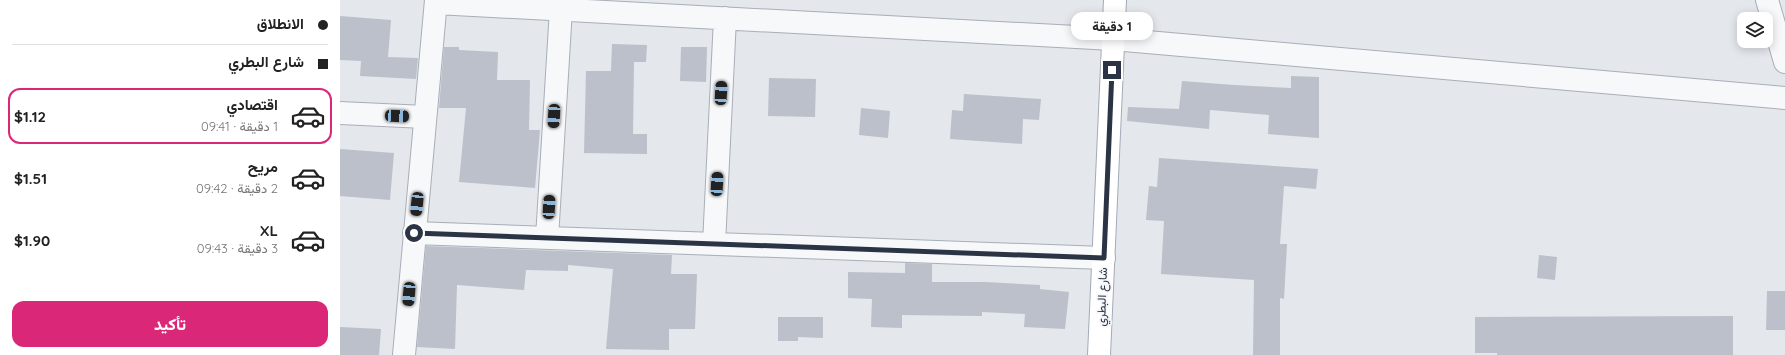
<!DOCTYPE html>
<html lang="ar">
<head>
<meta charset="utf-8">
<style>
  :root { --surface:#fff; --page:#f6f6f6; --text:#222; --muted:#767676; --line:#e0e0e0; --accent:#db2777 }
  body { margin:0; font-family:Quicksand,Vazirmatn,sans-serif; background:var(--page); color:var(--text); direction:rtl; height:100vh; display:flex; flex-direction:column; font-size:15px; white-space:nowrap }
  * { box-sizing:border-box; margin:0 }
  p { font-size:13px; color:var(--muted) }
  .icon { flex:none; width:22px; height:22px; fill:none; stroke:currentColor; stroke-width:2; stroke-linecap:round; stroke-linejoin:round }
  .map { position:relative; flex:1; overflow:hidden; direction:ltr }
  .details { display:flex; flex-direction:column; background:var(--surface); width:340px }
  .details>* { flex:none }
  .hud { display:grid; align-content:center; height:88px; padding:0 12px; background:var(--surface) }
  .fabs { position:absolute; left:1397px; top:12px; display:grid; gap:8px }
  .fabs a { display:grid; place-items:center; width:36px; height:36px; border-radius:8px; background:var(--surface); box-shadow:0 2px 10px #0003; font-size:20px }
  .end { position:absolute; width:18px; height:18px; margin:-9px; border:5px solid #2b3445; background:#fff; box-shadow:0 0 0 2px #fff }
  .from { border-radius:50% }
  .bubble { position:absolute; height:28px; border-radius:12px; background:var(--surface); box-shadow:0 2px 10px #0003; font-size:13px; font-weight:800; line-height:28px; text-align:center; direction:rtl }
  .car { position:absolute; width:12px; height:24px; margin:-12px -6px; border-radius:5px; box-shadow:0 0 3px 1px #0007; background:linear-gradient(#222 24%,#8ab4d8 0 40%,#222 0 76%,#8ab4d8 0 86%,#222 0) }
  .hud b { display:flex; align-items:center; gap:14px; height:38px; font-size:15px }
  .hud b+b { border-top:1px solid var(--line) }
  .hud i { width:10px; height:10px; background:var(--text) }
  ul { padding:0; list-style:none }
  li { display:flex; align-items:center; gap:12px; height:56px; margin:0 8px 6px; padding:0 4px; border:2px solid transparent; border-radius:12px }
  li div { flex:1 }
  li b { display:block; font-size:15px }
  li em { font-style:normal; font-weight:800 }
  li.selected { border-color:var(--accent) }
  li>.icon { width:36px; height:36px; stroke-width:1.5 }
  .button { display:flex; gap:8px; margin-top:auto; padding:8px 12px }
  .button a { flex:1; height:46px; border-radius:12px; background:var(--accent); color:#fff; font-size:16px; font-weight:800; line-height:46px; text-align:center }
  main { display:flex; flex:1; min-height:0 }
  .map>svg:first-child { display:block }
  .building { fill:#bbc0ca }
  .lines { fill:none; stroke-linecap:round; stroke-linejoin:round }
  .minor-casing { stroke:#a9aeb7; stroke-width:24 }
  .major-casing { stroke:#a3abb8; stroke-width:24 }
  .minor { stroke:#f7f8fa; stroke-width:22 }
  .major { stroke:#fff; stroke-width:22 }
  .route { stroke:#2b3445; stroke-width:5 }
  .labels { text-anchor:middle; stroke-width:3.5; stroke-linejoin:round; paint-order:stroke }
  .street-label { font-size:12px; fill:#2b3445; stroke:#f4f6f9 }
</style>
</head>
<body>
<main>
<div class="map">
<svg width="1445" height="355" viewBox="0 0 1445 355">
  <rect width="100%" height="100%" fill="#e4e7ec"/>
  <!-- building -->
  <path class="building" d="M0 16 51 20 48 57 78 58 76 79 20 76 21 61 0 60Z
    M272 44 307 45 306 62H294L293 134H307V154L244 153 246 71H271Z
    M104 47H119V50L158 52 157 80H190L189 130H200L195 188 119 182 126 108H99Z
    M341 47H367L366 82 340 81Z
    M951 76 979 77V138L928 134 929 115 870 110 869 129 787 121 788 107 839 109 842 81 894 85 951 88Z
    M429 78 476 79 475 117 428 116Z
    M624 94 701 99 699 120 683 119 682 144 610 139 612 110 623 111Z
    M521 108 550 111 548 138 519 135Z
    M0 149 54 153 50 200 0 196Z
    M819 158 978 169 976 189 944 186 940 244H947L944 299 940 298V355H913L914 280 821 274 824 221 806 220 809 186 817 187Z
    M86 246 332 255 331 274H357L355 329H329V350L266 349 273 269 228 265V271L186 270 184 290 117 285 115 349 77 347Z
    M1199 255 1217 257 1215 280 1197 278Z
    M565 263 592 264V282H645L700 285V289L729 292 725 329 684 327 685 314 642 312V316L562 315V328L531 327 532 299 508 298V272L565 273Z
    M1427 291H1445V330H1426Z
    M1393 316V355H1157V353H1135V317Z
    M438 317H483V338L458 337V341H438Z
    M0 327 41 329 39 355H0Z"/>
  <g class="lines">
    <!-- minor casing -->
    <g class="minor-casing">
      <path id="minor" d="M1427 0 1445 62
        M96 3 773 39 1445 98
        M0 113 85 117
        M74 233 764 258
        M207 238 221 9
        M374 244 385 18
        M64 355 96 0"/>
    </g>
    <!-- major casing -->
    <g class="major-casing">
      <path id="major" d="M759 355 775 0"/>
    </g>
    <!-- minor -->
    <use href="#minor" class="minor"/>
    <!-- major -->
    <use href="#major" class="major"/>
  </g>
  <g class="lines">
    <!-- route -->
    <path class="route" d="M74 233 764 258 772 70"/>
  </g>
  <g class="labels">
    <!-- street labels -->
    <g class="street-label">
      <text transform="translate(762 297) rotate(-88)" y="4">شارع البطري</text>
    </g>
  </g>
</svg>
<div class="fabs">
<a><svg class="icon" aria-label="layers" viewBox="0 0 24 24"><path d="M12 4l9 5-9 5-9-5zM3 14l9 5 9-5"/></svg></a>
</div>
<i class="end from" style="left:74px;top:233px"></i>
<i class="end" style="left:772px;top:70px"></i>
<div class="bubble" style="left:731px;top:12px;width:82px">1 دقيقة</div>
<i class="car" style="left:381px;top:93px;rotate:3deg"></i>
<i class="car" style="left:57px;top:116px;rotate:93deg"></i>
<i class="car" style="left:214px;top:116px;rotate:183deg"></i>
<i class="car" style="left:377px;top:184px;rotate:3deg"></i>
<i class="car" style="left:77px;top:204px;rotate:186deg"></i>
<i class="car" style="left:209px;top:207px;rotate:3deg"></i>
<i class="car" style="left:69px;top:294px;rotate:185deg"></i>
</div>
<section class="details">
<div class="hud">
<b><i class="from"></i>الانطلاق</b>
<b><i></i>شارع البطري</b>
</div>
<ul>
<li class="selected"><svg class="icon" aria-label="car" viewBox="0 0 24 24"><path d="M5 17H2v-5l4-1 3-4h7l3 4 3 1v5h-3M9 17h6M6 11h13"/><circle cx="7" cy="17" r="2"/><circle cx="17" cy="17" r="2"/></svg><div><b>اقتصادي</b><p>1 دقيقة · 09:41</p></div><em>$1.12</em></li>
<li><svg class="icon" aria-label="car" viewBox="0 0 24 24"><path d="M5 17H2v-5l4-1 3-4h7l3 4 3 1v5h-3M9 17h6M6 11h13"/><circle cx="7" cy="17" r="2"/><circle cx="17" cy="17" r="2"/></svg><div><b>مريح</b><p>2 دقيقة · 09:42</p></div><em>$1.51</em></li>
<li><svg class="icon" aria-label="car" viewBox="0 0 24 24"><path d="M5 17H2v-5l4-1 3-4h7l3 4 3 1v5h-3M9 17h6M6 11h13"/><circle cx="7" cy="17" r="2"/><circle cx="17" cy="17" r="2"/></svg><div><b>XL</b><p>3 دقيقة · 09:43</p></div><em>$1.90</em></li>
</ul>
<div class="button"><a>تأكيد</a></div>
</section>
</main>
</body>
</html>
